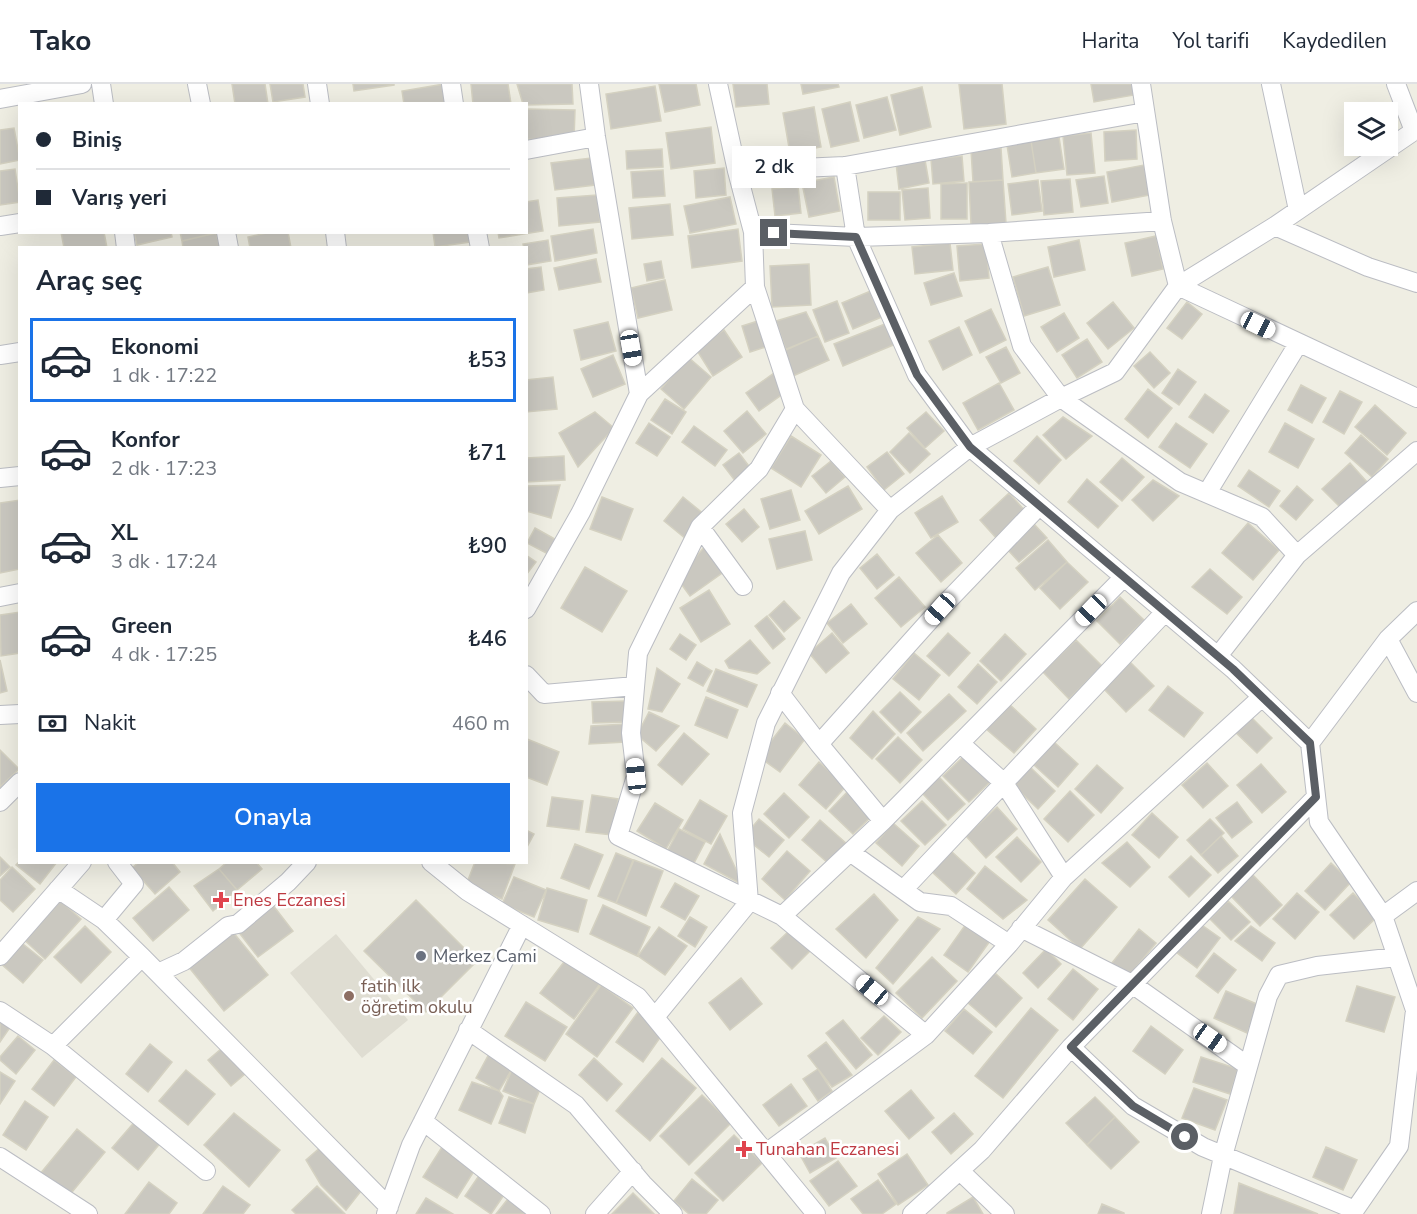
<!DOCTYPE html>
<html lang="tr">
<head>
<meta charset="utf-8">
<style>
  :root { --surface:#fff; --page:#f2f2f3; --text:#1f2937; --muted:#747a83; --line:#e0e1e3; --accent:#1a73e8 }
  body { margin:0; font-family:"Nunito Sans",sans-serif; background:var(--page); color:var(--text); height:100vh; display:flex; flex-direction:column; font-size:22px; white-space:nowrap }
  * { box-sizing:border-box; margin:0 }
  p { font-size:20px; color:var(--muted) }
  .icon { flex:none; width:33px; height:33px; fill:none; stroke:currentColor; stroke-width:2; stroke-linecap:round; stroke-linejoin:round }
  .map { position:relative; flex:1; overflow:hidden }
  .drawer { position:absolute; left:18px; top:162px; width:510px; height:618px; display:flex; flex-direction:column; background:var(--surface); border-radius:0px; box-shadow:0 6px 24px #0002 }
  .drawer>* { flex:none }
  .banner { position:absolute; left:18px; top:18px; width:510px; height:132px; border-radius:0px; box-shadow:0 6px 24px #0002; display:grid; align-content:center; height:132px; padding:0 18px; background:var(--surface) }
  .tools { position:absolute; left:1344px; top:18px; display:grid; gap:12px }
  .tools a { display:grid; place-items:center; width:54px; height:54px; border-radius:0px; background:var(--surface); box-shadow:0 6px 24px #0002; font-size:30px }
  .end { position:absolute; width:27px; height:27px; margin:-14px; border:8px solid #5b5f65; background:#fff; box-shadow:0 0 0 3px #fff }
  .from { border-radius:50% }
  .bubble { position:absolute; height:42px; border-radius:0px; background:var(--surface); box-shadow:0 6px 24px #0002; font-size:20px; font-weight:600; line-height:42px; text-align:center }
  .car { position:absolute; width:18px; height:36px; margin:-18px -9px; border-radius:8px; box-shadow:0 0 4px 2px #0007; background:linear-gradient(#fff 24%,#345 0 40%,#fff 0 76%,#345 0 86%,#fff 0) }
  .banner b { display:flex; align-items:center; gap:21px; height:57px; font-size:22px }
  .banner b+b { border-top:2px solid var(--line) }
  .banner i { width:15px; height:15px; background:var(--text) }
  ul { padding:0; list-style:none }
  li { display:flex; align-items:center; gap:18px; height:84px; margin:0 12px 9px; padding:0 6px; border:3px solid transparent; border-radius:0px }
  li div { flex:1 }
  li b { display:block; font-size:22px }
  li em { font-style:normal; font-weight:600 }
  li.selected { border-color:var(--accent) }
  li>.icon { width:54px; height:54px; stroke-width:1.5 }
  h2 { padding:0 18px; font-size:27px; line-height:72px }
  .pay { display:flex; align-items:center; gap:15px; height:66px; padding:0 18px; font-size:22px }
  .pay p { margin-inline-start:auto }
  .action { display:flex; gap:12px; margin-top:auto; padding:12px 18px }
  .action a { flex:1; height:69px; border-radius:0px; background:var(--accent); color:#fff; font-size:24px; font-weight:600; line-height:69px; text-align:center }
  header { display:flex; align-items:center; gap:36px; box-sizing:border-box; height:84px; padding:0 30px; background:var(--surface); border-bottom:2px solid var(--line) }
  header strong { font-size:28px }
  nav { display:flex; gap:33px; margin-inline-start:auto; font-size:21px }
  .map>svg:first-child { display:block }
  .education { fill:#dfddd2 }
  .building { fill:#cac8c0; stroke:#d4d1c1; stroke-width:1.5 }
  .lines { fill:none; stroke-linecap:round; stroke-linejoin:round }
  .street-casing { stroke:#bbbdc3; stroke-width:20 }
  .street { stroke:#fff; stroke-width:18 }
  .route { stroke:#5b5f65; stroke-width:8 }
  .health-dot { fill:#e0444e; stroke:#fff; stroke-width:2 }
  .worship-dot { fill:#6b7280; stroke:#fff; stroke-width:2 }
  .education-dot { fill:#8d6e63; stroke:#fff; stroke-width:2 }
  .labels { text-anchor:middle; stroke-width:5; stroke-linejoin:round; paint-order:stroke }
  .health-label { font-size:18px; fill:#be3a42; stroke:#fff; text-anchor:start }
  .worship-label { font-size:18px; fill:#5b616d; stroke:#fff; text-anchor:start }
  .education-label { font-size:18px; fill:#785e54; stroke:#fff; text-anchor:start }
</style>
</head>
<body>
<header>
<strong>Tako</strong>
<nav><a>Harita</a><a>Yol tarifi</a><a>Kaydedilen</a></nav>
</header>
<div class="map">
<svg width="1417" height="1130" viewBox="0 0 1417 1130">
  <rect width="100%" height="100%" fill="#efeee3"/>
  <!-- education -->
  <path class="education" d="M336 850 408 936 362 974 290 889Z"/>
  <!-- building -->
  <path class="building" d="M232 0H265L268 20H235Z
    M270 0H303L305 13 273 18Z
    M353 0H394V1L354 7Z
    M444 0 447 20H404L402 7Z
    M471 0H508L511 20H473Z
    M517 0H572L573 20 526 21V20H523Z
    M659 0H696L700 21 665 28Z
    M733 0H767L769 20 736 23Z
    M801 0H838L839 3 803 10Z
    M959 0H1002L1006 40 964 45Z
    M1091 0H1132L1134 11 1094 18Z
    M655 2 661 37 611 45 606 10Z
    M922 3 931 43 900 51 891 11Z
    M887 13 896 46 864 54 856 21Z
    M850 18 859 57 831 63 822 25Z
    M814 23 821 63 790 69 783 29Z
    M527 25 575 26 574 56 526 55Z
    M711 43 715 79 671 85 666 49Z
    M14 44 20 76 0 80V46Z
    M1136 46 1137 75 1105 77 1104 48Z
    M1091 49 1095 89 1067 91 1063 52Z
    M1059 53 1064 85 1036 89 1031 57Z
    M1031 57 1036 89 1012 93 1007 61Z
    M1001 64 1003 96 973 98 971 66Z
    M662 65 663 83 627 85 626 67Z
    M962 72 964 97 933 100 931 75Z
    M591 74 595 101 555 106 551 79Z
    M925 76 929 99 899 105 896 79Z
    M1144 81 1150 111 1112 118 1107 88Z
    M724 84 726 111 696 114 694 87Z
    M15 85 20 118 0 121V87Z
    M663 86 665 112 633 114 631 88Z
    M1104 92 1108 119 1081 123 1076 96Z
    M834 93 840 127 809 133 802 99Z
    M1070 95 1073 128 1044 131 1041 97Z
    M1003 96 1006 139 971 141 969 98Z
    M1038 96 1042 127 1012 131 1008 100Z
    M967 99V135H941V100Z
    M798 102 801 129 775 132 772 105Z
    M928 104 930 134 905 136 902 106Z
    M868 108H900V136H868Z
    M597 111 600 138 559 142 557 114Z
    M730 113 736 140 690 149 684 122Z
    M538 116 543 147 499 154 498 148H526V118Z
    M670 120 673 151 632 155 629 124Z
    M593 145 597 169 555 177 551 152Z
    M738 145 742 177 692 184 688 152Z
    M61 148H104L107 164H64Z
    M134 148H171L172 153 137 161Z
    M180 148H216V149L182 157Z
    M271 148H288L291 164H250L248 153Z
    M433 148H468L470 158 435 163Z
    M216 149 220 164H183L182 157Z
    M1156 152 1163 185 1132 192 1125 159Z
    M548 156 551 177 526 181V164H524L523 160Z
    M1079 156 1085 186 1054 193 1048 163Z
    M950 159 953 186 915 190 912 163Z
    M986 160 989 194 960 197 957 162Z
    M596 175 601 198 559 206 554 184Z
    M661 177 664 194 647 197 644 180Z
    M809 180 811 221 772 223 770 182Z
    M541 183 544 206 526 209V185Z
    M1048 183 1060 221 1024 232 1013 193Z
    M954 189 962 212 931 221 924 199Z
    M665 196 672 226 638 234 631 204Z
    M873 206 884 232 853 245 842 219Z
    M837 217 849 249 825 258 813 226Z
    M1113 218 1134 244 1108 265 1087 239Z
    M1187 218 1202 230 1182 255 1167 244Z
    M991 225 1006 256 980 269 965 237Z
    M806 228 818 252 786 266 776 237Z
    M1064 229 1079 254 1057 268 1041 243Z
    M761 236 769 262 750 268 742 242Z
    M608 238 616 267 581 276 574 246Z
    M890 238 898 259 843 282 834 260Z
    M959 243 972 271 943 286 929 257Z
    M724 246 742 273 713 292 696 265Z
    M818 252 829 276 793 292 782 267Z
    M1087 255 1102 278 1077 294 1062 271Z
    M1006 263 1020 289 1001 299 986 273Z
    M1150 268 1170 289 1154 304 1134 282Z
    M613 271 625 300 593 313 581 285Z
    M688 273 711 293 684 325 661 305Z
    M1178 285 1196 298 1179 321 1162 309Z
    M774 289 787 307 759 327 746 309Z
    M553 293 557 325 526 328V296Z
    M999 299 1014 326 978 346 963 319Z
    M1301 301 1326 314 1312 339 1288 326Z
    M1148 305 1172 324 1148 354 1125 335Z
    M1340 307 1362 318 1344 350 1323 338Z
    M1205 310 1229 327 1213 349 1189 333Z
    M665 315 686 328 672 350 651 336Z
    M1375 321 1406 349 1387 371 1355 343Z
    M747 327 766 350 743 369 724 347Z
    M595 328 614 344 578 383 559 349Z
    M926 328 944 347 925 364 907 344Z
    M1063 333 1092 352 1066 375 1043 351Z
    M649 339 670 353 657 372 636 359Z
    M1176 339 1207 360 1190 384 1159 363Z
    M1285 339 1314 355 1298 384 1269 368Z
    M694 342 727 366 715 382 682 358Z
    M909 349 930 370 910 389 890 368Z
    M1361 351 1388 375 1372 393 1345 369Z
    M791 352 821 371 801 403 771 384Z
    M1037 352 1061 376 1039 400 1014 377Z
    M887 368 904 390 884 406 867 383Z
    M739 369 752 386 736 398 723 381Z
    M564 372 565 396 526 398V374Z
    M1122 374 1144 393 1122 417 1100 398Z
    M831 377 845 393 826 409 812 392Z
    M1350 379 1367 398 1340 423 1322 405Z
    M1249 386 1280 407 1269 423 1238 402Z
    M1087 395 1118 422 1098 444 1068 418Z
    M1153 396 1179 412 1153 437 1132 416Z
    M560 401 551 434 526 427V402Z
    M848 402 862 425 819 450 805 427Z
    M1297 402 1313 416 1296 436 1280 422Z
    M791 406 800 436 770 445 761 415Z
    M1009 409 1027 429 997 455 980 436Z
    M942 412 958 438 931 454 915 429Z
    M602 413 633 425 621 456 590 445Z
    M683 413 705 431 686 455 664 437Z
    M20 416V485L0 489V419Z
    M744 425 759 443 742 458 726 440Z
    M1248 439 1279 466 1253 496 1222 469Z
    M1034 440 1047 454 1019 478 1007 465Z
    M535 444 555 455 548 470 527 459Z
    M805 447 812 476 777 485 769 455Z
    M938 451 962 479 941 498 916 469Z
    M1048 456 1067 478 1035 506 1016 484Z
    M707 460 725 487 690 512 682 501 687 483Z
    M877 470 894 491 877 505 860 484Z
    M526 471 536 478 526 491Z
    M1067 478 1088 498 1060 525 1040 504Z
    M585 483 627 507 602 548 561 524Z
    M1210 485 1242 513 1227 530 1192 503Z
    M899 493 925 523 901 543 875 514Z
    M709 506 730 540 701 558 680 524Z
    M1120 513 1144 536 1120 560 1097 537Z
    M784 517 800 534 784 548 769 531Z
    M851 520 867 540 843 559 827 539Z
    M20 528V569L1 572 0 531Z
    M767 532 785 555 773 565 755 542Z
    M832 549 849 569 826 589 809 569Z
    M948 549 970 569 949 592 927 572Z
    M680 550 696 561 686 576 670 565Z
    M1005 550 1026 570 1001 597 980 577Z
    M750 556 770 579 757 590 729 584 725 577Z
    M1076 556 1102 582 1069 615 1043 588Z
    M914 569 940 591 919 616 893 595Z
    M0 576 7 607 0 609Z
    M1129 577 1154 602 1126 628 1102 603Z
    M697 578 712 587 703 602 688 594Z
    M978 580 997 598 977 620 958 603Z
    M657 584 680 600 662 628 648 625Z
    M716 585 757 601 747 623 707 607Z
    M1168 602 1203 629 1184 653 1149 626Z
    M900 608 921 628 901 649 880 628Z
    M949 610 966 627 923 667 907 649Z
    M706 613 738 626 727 654 695 641Z
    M626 617 627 638 593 639 592 618Z
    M1008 619 1036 645 1014 669 986 645Z
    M873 627 895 650 872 675 850 654Z
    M649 628 679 642 656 667 637 651Z
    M1247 629 1272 654 1257 669 1232 645Z
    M785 639 805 655 780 688 759 673Z
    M625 640 626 658 589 660 591 642Z
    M684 649 709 670 682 701 658 681Z
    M898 653 922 676 900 699 876 675Z
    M527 655 559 668 547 701 526 693Z
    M1054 658 1078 680 1058 703 1034 681Z
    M0 666 19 685 0 703Z
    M964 672 990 698 969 718 943 692Z
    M819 678 846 702 826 725 799 701Z
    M1207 679 1228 702 1203 724 1182 701Z
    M1261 680 1286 708 1262 729 1237 701Z
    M1097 681 1123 704 1101 729 1075 705Z
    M1030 683 1055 707 1038 725 1013 701Z
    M939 693 965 720 948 736 922 709Z
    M849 706 874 730 853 750 829 727Z
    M1070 707 1094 731 1068 758 1044 735Z
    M784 709 809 733 789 754 764 730Z
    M592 711 618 715 612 751 586 748Z
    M552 713 583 717 579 746 547 742Z
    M700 716 727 732 711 760 683 745Z
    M922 717 946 741 925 761 901 737Z
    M1237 718 1252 738 1232 754 1216 734Z
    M655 719 683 736 666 765 637 747Z
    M997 723 1017 745 986 774 966 752Z
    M1152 729 1178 753 1159 774 1132 751Z
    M759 735 784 756 769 773 744 753Z
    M1210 735 1224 749 1201 771 1187 756Z
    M820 736 847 760 829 780 802 756Z
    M893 739 919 762 902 782 876 759Z
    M679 745 705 758 693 781 667 768Z
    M526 746 534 750 526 765Z
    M720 750 743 801 704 780Z
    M1221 752 1238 772 1218 789 1201 771Z
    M1017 753 1041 778 1021 798 996 773Z
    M1127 758 1150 783 1130 803 1102 779Z
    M575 760 603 771 589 805 561 794Z
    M787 767 810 787 785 816 762 795Z
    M951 767 975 789 956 810 932 788Z
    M616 769 633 776 616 819 598 812Z
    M1191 772 1211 791 1189 813 1169 793Z
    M0 773 10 783 0 792Z
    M634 776 663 787 646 832 616 819Z
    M20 777V778H57L40 800 16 781Z
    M139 778H172L180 788 155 810 132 784Z
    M227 778H256L262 785 237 806 219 785Z
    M475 778 515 780 502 815 466 801Z
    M1331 779 1351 798 1325 826 1305 807Z
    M985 782 1027 816 1003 835 967 805Z
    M12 783 35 805 13 828 0 816V796Z
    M219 785 237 806 213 827 194 802Z
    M1250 788 1282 821 1260 842 1228 809Z
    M514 793 546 806 534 833 502 820Z
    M1085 795 1117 823 1080 865 1048 836Z
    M675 799 699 812 685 836 661 823Z
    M169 803 189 826 153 857 133 834Z
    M547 804 587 816 578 848 538 836Z
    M1297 809 1319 828 1295 855 1273 835Z
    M1353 809 1377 833 1354 855 1330 831Z
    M874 810 898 836 866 874 836 845Z
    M56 813 81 835 45 875 20 852Z
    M416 816 477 877 426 928 364 867Z
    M1228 817 1250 838 1231 856 1210 835Z
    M272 820 293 847 258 873 237 846Z
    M603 821 650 843 637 872 590 850Z
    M690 833 707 843 695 863 678 852Z
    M918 833 940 845 893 900 876 884Z
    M1199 839 1220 854 1197 884 1176 868Z
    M966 840 990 857 968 888 944 871Z
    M85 842 111 868 81 899 54 873Z
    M228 842 268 891 224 927 184 877Z
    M1251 842 1275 859 1262 877 1235 857Z
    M659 843 687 862 665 891 638 872Z
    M791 845 811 866 792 885 771 864Z
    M1139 845 1156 859 1128 893 1111 880Z
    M18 856 43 876 23 899 0 879Z
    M1046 865 1061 880 1038 904 1023 889Z
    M1214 869 1236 886 1218 909 1196 892Z
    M932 873 957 897 922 934 896 909Z
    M567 874 600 900 574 935 540 909Z
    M1073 885 1098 905 1073 936 1048 915Z
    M995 889 1022 914 996 943 968 919Z
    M741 894 762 920 730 946 709 919Z
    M601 901 633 924 597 973 566 950Z
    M1357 902 1395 913 1384 948 1346 937Z
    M1226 907 1259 921 1247 949 1214 934Z
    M526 918 567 943 545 977 505 952Z
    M1031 924 1058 946 1003 1014 975 992Z
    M964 925 992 948 973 970 945 947Z
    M638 928 664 948 643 978 616 958Z
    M884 932 901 948 878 971 861 954Z
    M0 935 11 942 0 958Z
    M843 936 872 971 856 985 826 949Z
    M1151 942 1183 966 1165 990 1133 967Z
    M18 952 35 966 16 990 0 976V973Z
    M826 958 852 991 832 1003 808 972Z
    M228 959 251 985 231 1002 208 976Z
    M150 960 172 978 148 1008 126 990Z
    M489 970 513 983 499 1007 476 994Z
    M1201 973 1238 985 1230 1010 1193 998Z
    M594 974 622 1000 607 1017 579 991Z
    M662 974 696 1004 650 1057 616 1027Z
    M54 976 76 993 54 1022 32 1005Z
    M513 983 541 1003 534 1020 503 1007Z
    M818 985 832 1007 818 1017 803 995Z
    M186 986 215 1010 188 1041 159 1017Z
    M0 988 15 997 0 1020Z
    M472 998 499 1007 503 1012 491 1040 459 1026Z
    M791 1000 807 1022 779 1042 763 1021Z
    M1194 1004 1227 1016 1215 1046 1182 1034Z
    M911 1006 934 1034 909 1055 885 1027Z
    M702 1011 731 1039 689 1081 660 1052Z
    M509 1013 534 1020 525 1049 499 1039Z
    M1095 1013 1115 1033 1087 1061 1066 1039Z
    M25 1017 48 1033 26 1066 3 1051Z
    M234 1029 280 1066 249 1103 204 1061Z
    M954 1029 973 1050 951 1070 932 1048Z
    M1115 1033 1139 1058 1111 1085 1087 1061Z
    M137 1035 162 1057 138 1086 112 1064Z
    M77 1045 105 1068 68 1113 40 1090Z
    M734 1051 762 1079 723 1117 695 1089Z
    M825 1054 836 1074 810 1089 799 1069Z
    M322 1062 361 1107 346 1126 321 1101 306 1076Z
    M442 1063 476 1084 457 1114 423 1093Z
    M1326 1063 1357 1076 1343 1106 1313 1093Z
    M907 1070 928 1101 898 1121 878 1090Z
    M838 1077 857 1102 829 1122 810 1097Z
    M480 1090 506 1108 491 1130 465 1112Z
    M692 1095 718 1116 706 1130H689L674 1117Z
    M878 1096 896 1120 882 1130H863L851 1115Z
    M149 1098 177 1119 169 1130H125Z
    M1239 1099 1318 1130H1234Z
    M223 1102 250 1121 243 1130H203Z
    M317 1102 345 1130H296L292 1126Z
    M633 1109 654 1130H612Z
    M511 1111 528 1130H496Z
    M973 1113 983 1130H947V1129Z
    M426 1114 453 1130H416Z
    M1102 1120 1124 1129V1130H1098Z"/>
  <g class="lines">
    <!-- street casing -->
    <g class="street-casing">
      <path id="street" d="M101 0 104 20
        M197 0 201 20
        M317 0 320 20
        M451 0 454 20
        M589 0 596 53 639 310
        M718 0 737 87 753 148 755 203 795 325 890 426
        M1141 0 1162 137 1178 202
        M1271 0 1298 126
        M1396 0 1414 47
        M0 15 82 0
        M526 66 596 53
        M845 82 856 153 917 291 970 363 1233 585 1310 659 1319 738 1383 832 1415 926 1399 1062 1352 1130
        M737 87 845 82 1145 28
        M0 142 20 139
        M1275 142 1368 183 1417 199
        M124 148 126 164
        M226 148 229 164
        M335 148 337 164
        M477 148 480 164
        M753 148 856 153 989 149 1162 137
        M989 149 1022 262 1061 314 1180 398 1262 433 1297 471
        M1178 202 1417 314
        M0 271 20 268
        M795 325 759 385 700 443 638 569 631 649 636 692 618 752 782 832 926 951
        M0 394 20 392
        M1207 409 1298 260
        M700 443 743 502
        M0 513 20 509
        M526 525 581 428 639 310 755 203
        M1388 555 1417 609
        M1218 572 1297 471 1417 367
        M526 591 544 610 635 602
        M780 609 819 660 883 737
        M0 631 20 630
        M1310 659 1388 555 1417 527
        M819 660 940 525 1039 422
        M961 660 1004 699 1064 793
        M0 718 20 698
        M850 768 920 818 951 822 1009 860
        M431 778 467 807 638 913 816 1130
        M58 805 104 836 142 873 389 1123
        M903 806 1165 528
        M782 832 883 737 1124 493
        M1383 832 1417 807
        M104 836 134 800 117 778
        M1021 844 1132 900 1248 982
        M0 872 82 778
        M158 889 184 877 228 842 238 840 288 798 307 778
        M0 927 53 962 206 1087
        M655 933 749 818 742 729 766 639 841 489 890 426 970 363 1061 314 1115 288 1178 202 1275 142 1417 45
        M468 946 576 1021 643 1100 673 1130
        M53 962 142 873
        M1071 963 1133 1022 1203 1063 1355 1126
        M423 1037 541 1130
        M766 1069 926 951 1009 860 1064 793 1262 613
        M0 1073 88 1130
        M960 1087 1005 1130
        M386 1130 411 1061 522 841
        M595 1130 633 1087
        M912 1130 982 1066 1071 963 1316 713
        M1211 1130 1223 1072 1268 912 1279 891 1317 882 1397 873"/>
    </g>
    <!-- street -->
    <use href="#street" class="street"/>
  </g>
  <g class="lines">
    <!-- route -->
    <path class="route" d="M774 149 856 153 917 291 970 363 1233 585 1310 659 1316 713 1071 963 1133 1022 1185 1053"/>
  </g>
  <!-- markers -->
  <g class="health-dot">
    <path d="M218 807h6v6h6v6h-6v6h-6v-6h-6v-6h6z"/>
    <path d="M741 1056h6v6h6v6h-6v6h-6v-6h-6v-6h6z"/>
  </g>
  <circle class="worship-dot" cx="421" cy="872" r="6"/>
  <circle class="education-dot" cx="349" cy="912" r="6"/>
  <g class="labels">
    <!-- health labels -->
    <g class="health-label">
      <text x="233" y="822">Enes Eczanesi</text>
      <text x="756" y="1071">Tunahan Eczanesi</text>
    </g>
    <!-- worship labels -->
    <g class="worship-label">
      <text x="433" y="878">Merkez Cami</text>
    </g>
    <!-- education labels -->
    <g class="education-label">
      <text x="361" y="908">fatih ilk<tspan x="361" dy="21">öğretim okulu</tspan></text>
    </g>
  </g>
</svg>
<div class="tools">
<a><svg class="icon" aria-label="layers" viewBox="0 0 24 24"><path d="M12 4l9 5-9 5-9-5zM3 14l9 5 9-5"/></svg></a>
</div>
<i class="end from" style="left:1185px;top:1053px"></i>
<i class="end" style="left:774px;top:149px"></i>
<div class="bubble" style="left:732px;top:62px;width:84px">2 dk</div>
<i class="car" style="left:1258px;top:241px;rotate:116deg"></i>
<i class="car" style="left:631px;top:264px;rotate:170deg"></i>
<i class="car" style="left:940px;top:525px;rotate:222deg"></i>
<i class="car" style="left:1091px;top:526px;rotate:224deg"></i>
<i class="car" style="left:636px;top:692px;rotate:354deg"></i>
<i class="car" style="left:872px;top:906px;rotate:310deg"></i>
<i class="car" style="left:1210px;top:954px;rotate:125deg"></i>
<div class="banner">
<b><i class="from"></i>Biniş</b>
<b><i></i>Varış yeri</b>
</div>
<section class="drawer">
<h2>Araç seç</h2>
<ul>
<li class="selected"><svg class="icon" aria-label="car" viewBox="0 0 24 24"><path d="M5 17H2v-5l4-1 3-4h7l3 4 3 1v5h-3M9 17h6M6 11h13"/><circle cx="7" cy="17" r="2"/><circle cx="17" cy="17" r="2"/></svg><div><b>Ekonomi</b><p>1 dk · 17:22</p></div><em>₺53</em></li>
<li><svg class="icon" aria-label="car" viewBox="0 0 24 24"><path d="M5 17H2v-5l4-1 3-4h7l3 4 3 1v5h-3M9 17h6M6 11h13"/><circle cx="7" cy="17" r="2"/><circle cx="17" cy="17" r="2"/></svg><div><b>Konfor</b><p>2 dk · 17:23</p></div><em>₺71</em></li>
<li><svg class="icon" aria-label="car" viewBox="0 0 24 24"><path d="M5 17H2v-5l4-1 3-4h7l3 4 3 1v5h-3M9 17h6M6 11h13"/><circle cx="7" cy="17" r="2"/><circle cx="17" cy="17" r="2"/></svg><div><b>XL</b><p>3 dk · 17:24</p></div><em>₺90</em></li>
<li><svg class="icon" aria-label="car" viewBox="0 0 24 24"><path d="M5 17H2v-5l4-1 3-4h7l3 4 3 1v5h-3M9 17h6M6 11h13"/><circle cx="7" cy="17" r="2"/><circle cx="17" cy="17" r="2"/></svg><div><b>Green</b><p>4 dk · 17:25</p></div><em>₺46</em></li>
</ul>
<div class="pay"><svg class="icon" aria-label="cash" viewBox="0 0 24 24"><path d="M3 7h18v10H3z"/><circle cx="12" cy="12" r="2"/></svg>Nakit<p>460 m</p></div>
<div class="action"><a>Onayla</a></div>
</section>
</div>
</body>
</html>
